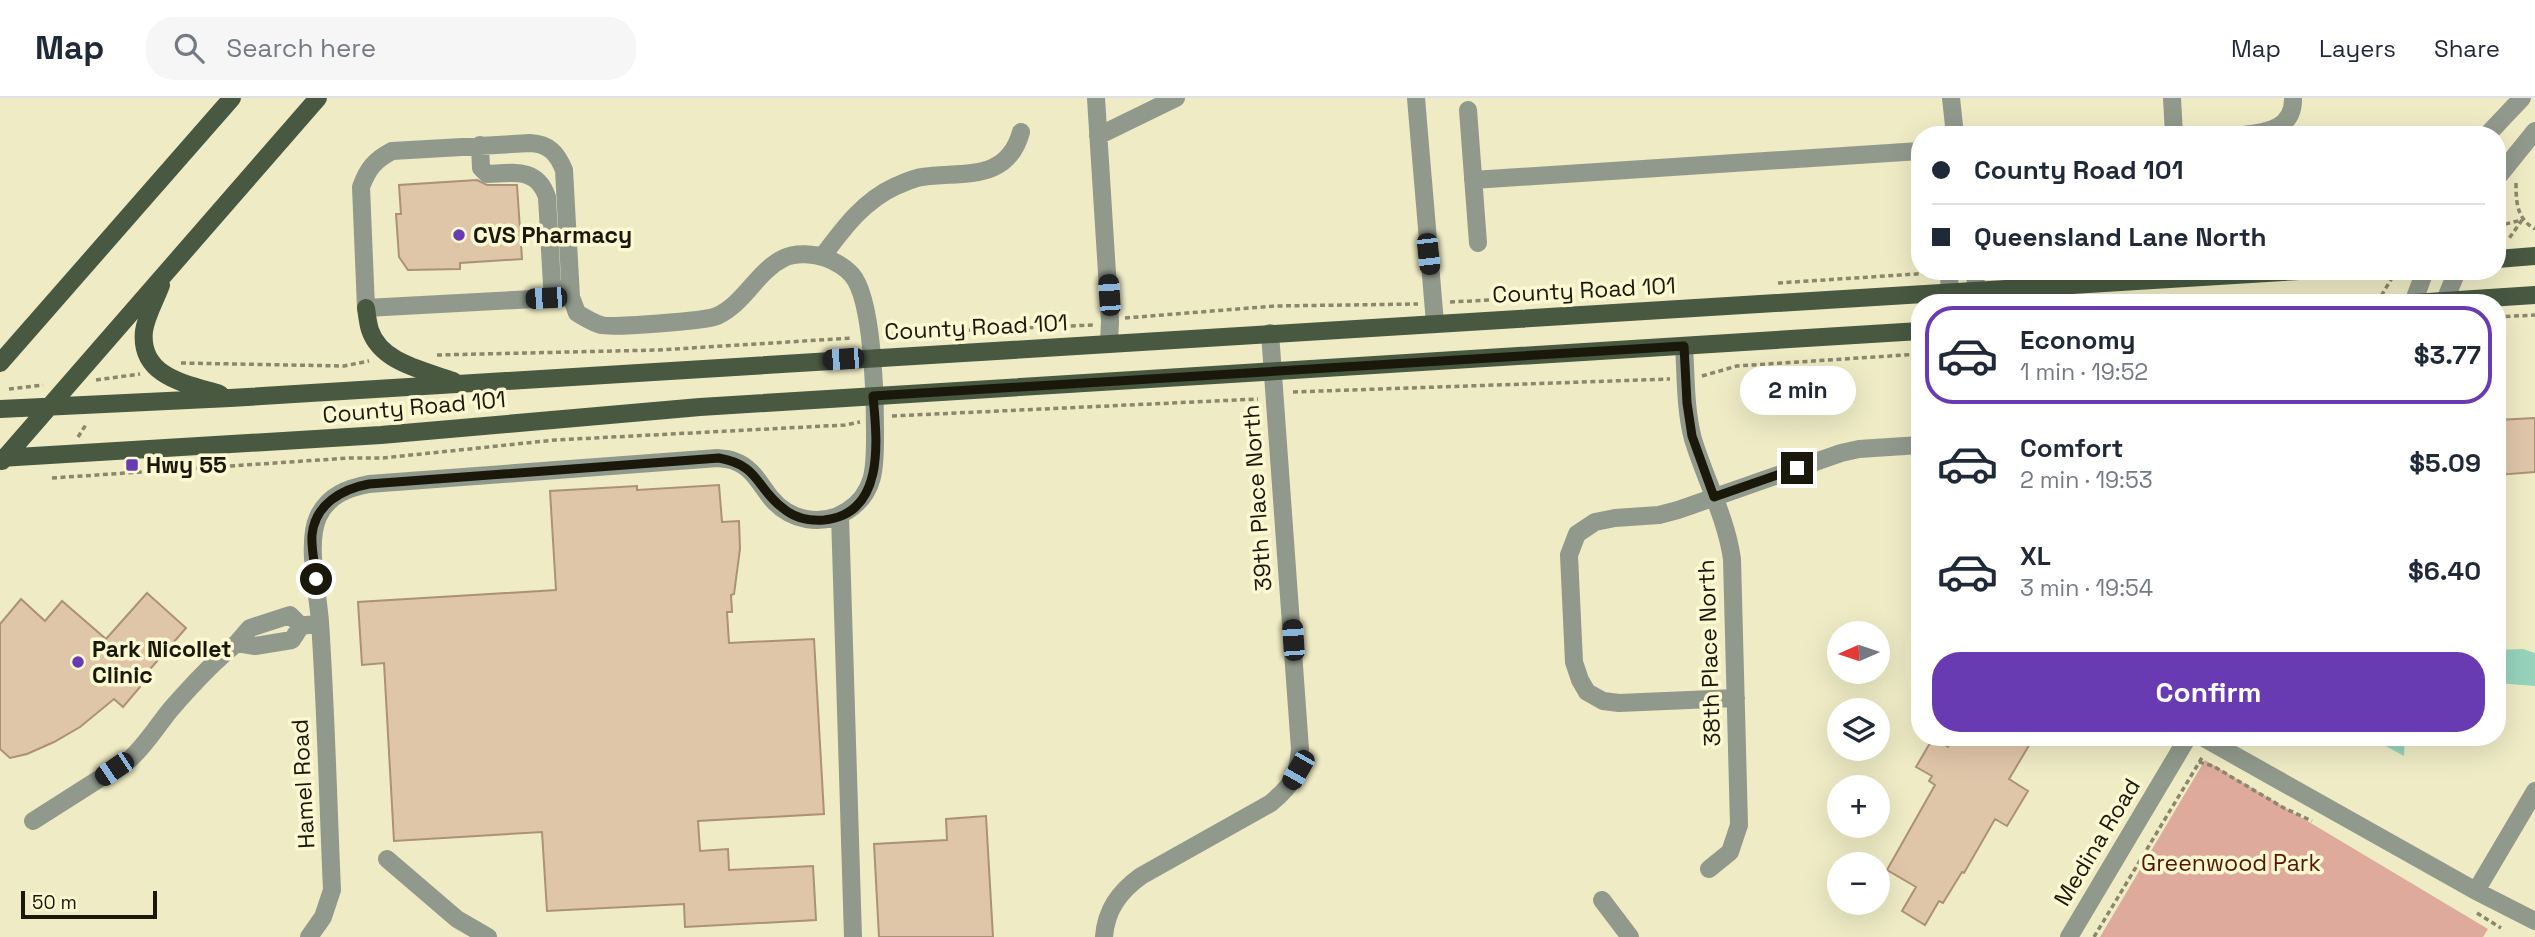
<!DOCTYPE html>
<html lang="en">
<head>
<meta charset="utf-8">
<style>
  :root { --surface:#fff; --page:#f6f6f7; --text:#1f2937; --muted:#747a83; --line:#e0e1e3; --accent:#693bb2 }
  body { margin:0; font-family:"Space Grotesk",sans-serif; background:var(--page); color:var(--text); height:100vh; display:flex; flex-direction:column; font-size:26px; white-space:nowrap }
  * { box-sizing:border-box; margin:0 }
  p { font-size:23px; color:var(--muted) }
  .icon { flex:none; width:38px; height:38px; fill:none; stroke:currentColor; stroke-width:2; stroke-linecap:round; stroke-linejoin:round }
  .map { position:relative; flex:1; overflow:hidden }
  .side { position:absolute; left:1911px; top:196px; width:595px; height:452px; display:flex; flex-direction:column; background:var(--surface); border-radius:28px; box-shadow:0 7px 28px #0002 }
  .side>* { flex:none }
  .guide { position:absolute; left:1911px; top:28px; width:595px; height:154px; border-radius:28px; box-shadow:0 7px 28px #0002; display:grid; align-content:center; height:154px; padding:0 21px; background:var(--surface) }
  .needle { width:46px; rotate:267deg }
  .tools { position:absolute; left:1827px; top:523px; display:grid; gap:14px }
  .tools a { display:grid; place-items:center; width:63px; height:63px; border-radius:50%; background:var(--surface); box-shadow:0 7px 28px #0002; font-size:35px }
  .scale { position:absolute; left:21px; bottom:18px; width:136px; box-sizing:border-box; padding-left:7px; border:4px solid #19180a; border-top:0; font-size:19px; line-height:24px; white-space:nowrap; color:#19180a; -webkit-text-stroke:5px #fbf8d2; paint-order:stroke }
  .end { position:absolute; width:32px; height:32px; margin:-16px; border:9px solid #19180a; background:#fff; box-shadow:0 0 0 4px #fff }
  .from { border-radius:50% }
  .bubble { position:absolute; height:49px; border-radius:24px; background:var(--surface); box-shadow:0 7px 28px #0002; font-size:23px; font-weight:600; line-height:49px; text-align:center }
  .car { position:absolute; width:21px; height:42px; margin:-21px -10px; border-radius:9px; box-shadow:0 0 5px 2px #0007; background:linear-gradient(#222 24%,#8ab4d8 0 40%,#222 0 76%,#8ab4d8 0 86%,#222 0) }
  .guide b { display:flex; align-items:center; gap:24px; height:66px; font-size:26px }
  .guide b+b { border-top:2px solid var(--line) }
  .guide i { width:18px; height:18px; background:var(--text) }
  ul { padding:12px 0 0; list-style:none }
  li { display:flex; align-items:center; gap:21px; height:98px; margin:0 14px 10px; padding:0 7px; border:4px solid transparent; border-radius:28px }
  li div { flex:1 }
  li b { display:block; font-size:26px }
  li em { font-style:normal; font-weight:600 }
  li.on { border-color:var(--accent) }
  li>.icon { width:63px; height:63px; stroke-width:1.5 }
  .primary-button { display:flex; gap:14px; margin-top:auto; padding:14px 21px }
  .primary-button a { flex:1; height:80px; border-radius:28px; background:var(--accent); color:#fff; font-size:28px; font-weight:600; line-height:80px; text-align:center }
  header { display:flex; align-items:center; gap:42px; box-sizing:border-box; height:98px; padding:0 35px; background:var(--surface); border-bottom:2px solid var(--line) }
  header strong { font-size:33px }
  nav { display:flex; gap:38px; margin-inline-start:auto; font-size:24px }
  .search { width:490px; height:63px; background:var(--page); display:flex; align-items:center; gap:18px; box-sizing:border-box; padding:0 24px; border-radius:28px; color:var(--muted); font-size:26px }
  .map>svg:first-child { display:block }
  .green { fill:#deaa9b }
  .water { fill:#97d3bc }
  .building { fill:#e0c6a9; stroke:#ab9276; stroke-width:2 }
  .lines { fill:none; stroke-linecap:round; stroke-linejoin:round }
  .path { stroke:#89876c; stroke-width:3.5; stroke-dasharray:5 3.5; stroke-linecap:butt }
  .minor { stroke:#90998c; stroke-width:18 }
  .major { stroke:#485841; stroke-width:18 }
  .route { stroke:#19180a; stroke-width:9 }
  .poi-dot { fill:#693bb2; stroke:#fbf8d2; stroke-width:2.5 }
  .labels { text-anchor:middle; stroke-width:7; stroke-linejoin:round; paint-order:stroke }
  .poi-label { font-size:23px; font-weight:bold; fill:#19180a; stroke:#fbf8d2; text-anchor:start }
  .street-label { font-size:23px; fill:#19180a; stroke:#fbf8d2 }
  .park-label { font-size:23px; fill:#561503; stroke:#fbf8d2 }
</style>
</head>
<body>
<header>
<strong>Map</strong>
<div class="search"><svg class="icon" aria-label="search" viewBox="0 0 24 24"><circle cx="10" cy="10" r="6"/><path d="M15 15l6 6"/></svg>Search here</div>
<nav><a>Map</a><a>Layers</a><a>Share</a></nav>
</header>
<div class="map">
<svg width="2535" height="839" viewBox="0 0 2535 839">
  <rect width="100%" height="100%" fill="#eeebc5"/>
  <!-- green -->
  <path class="green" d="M2205 662 2488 831 2483 839H2100Z"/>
  <!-- water -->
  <path class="water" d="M2523 551 2535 555V588L2497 585V552Z
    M2369 639H2405L2404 658Z"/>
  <!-- building -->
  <path class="building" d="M477 82 487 87H517L522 161 460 165V171L408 172 399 159 396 116H401L399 87Z
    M2535 320V374L2497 377V322Z
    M719 387 722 424 739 423 740 451 734 496 731 497 732 514H727L729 545 814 541 824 716 698 723 700 753 728 751 729 772 813 768 816 822 685 829 684 806 547 813 542 734 394 743 384 565 362 567 358 504 556 492 550 393 637 388V392Z
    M147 495 186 530 137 586 140 589 123 609 114 601 80 629 54 644 27 656 10 660 0 651V526L21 501 45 523 62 503 106 541Z
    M1955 639H2034L2009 681 2028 693 2007 728 1995 721 1964 775 1962 774 1943 805 1939 803 1925 827 1902 813 1916 789 1887 772 1935 687 1929 683 1932 678 1916 669 1933 640 1948 649Z
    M986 718 993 839H879L874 746 947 742 946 721Z"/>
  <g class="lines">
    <!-- path -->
    <path class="path" d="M2516 85C2516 105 2517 121 2535 131
      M2497 128 2522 122 2508 142
      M1778 185 1931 175
      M1450 204 1533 200
      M2377 205 2396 173
      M2497 219 2535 217
      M1125 220 1275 208 1418 206
      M884 236 1093 227
      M437 257 658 252 853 240
      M181 265 344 268 369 263
      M1702 278 1737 268 1920 256
      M96 282 140 276
      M9 291 43 287
      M1293 294 1670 281
      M892 318 1258 301
      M78 339 87 325
      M52 380 349 360H383L555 342 845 327 860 324
      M2199 664 2213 668 2284 710 2312 723
      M2477 815 2501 830
      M2094 839 2203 658"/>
    <!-- minor -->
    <path class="minor" d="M1096 0 1110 223 1109 245
      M1416 0 1435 225
      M1951 0 1955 37
      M2172 0 2174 37
      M1468 12 1478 145
      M2243 37C2267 35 2294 30 2293 0
      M2487 37 2522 0
      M1098 38 1176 0
      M480 47 481 70 487 76C513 75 537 69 547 99L552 187 571 199
      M2497 80 2535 33
      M1473 82 1920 53
      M822 159C843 131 863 103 896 88 904 85 913 80 922 79 962 73 1007 85 1021 34
      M1949 173 1950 205
      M1975 173 1977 205
      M2413 205 2425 173
      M2444 205 2457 173
      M1684 248C1686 278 1685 311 1693 341 1705 381 1726 419 1732 461L1739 727 1730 754 1709 771
      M840 417 853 839
      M301 528 290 517 250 530 237 545 255 548 292 542 301 528 320 525
      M1736 600 1619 605 1603 603 1587 594 1580 582 1574 564 1569 457 1577 436 1595 424 1615 420 1659 417 1678 412 1841 355 1859 351 1920 347
      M2202 639 2476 793 2535 823
      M33 723 129 662C146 647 157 628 171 611 191 588 213 564 237 545
      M387 761 457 821 488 839
      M2476 793 2535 693
      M1602 802 1630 839
      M309 839 323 819 332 792C328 703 326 613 320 524 318 494 306 446 318 419 328 397 348 390 369 386L718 360C723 361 730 361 734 363 752 369 760 386 771 400 790 423 822 429 847 413 877 394 875 365 875 333 875 300 873 201 852 177 845 169 836 164 826 160 815 156 796 154 784 160 757 173 745 205 717 218 706 223 611 230 601 227 593 225 584 219 577 215L571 199 564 72C557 55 549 46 530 45L392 53C375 62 368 70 361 89L366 210 571 199
      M1104 839C1106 812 1119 794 1141 778L1271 705C1292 687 1298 678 1300 651L1270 235
      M2069 839 2188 639"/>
    <!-- major -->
    <path class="major" d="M2497 161 2535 158
      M161 187C156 201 146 218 144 233 139 279 187 286 220 296
      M2413 205 2535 197
      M366 210C367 217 368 226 370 232 381 265 424 272 453 283
      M0 265 232 0
      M0 311 230 300 2299 173
      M0 360 381 337 700 309 1920 233
      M2 363 318 0"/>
  </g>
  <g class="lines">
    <!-- route -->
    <path class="route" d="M316 481C315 467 311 450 312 437 315 406 342 391 369 386L719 360C760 367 756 391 784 411 795 420 810 423 824 422 886 416 877 341 873 298L1684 248 1687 305 1692 338 1714 399 1797 370"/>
  </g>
  <!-- markers -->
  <g class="poi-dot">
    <circle cx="459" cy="137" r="7"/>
    <rect x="125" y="360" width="14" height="14" rx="3.5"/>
    <circle cx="78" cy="564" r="7"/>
  </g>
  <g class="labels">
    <!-- poi labels -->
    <g class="poi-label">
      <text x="473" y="145">CVS Pharmacy</text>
      <text x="146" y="375">Hwy 55</text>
      <text x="92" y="559">Park Nicollet<tspan x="92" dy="26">Clinic</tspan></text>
    </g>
    <!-- street labels -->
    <g class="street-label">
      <text transform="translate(1584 192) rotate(-3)" y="8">County Road 101</text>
      <text transform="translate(976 229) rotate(-3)" y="8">County Road 101</text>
      <text transform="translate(414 309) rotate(-5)" y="8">County Road 101</text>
      <text transform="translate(1257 400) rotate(-94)" y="8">39th Place North</text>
      <text transform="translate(1709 555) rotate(-92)" y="8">38th Place North</text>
      <text transform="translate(303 686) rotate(-93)" y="8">Hamel Road</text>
      <text transform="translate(2097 744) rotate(-59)" y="8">Medina Road</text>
    </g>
    <!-- park labels -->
    <g class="park-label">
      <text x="2231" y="773">Greenwood Park</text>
    </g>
  </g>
</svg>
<div class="tools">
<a><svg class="needle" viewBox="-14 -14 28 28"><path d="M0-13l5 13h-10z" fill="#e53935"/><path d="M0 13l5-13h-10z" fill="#747a83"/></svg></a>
<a><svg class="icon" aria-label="layers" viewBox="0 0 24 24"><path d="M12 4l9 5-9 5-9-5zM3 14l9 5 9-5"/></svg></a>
<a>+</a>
<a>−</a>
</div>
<div class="scale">50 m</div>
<i class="end from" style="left:316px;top:481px"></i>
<i class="end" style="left:1797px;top:370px"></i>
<div class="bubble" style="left:1740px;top:268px;width:116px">2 min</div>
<i class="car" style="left:1428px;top:156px;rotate:174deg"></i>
<i class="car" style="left:1109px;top:197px;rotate:356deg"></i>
<i class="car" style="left:546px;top:200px;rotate:267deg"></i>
<i class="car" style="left:843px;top:261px;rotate:266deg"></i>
<i class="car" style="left:1293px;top:542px;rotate:356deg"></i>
<i class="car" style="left:114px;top:671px;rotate:236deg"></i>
<i class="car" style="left:1298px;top:672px;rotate:210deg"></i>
<div class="guide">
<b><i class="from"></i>County Road 101</b>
<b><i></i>Queensland Lane North</b>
</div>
<section class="side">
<ul>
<li class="on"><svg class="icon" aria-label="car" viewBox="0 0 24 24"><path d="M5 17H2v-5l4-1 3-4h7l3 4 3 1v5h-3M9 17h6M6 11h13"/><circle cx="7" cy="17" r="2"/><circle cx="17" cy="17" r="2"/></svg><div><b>Economy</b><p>1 min · 19:52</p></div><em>$3.77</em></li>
<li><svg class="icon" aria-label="car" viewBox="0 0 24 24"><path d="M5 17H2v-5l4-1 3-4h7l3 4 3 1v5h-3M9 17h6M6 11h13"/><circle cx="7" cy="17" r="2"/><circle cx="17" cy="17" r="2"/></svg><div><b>Comfort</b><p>2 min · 19:53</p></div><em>$5.09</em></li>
<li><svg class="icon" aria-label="car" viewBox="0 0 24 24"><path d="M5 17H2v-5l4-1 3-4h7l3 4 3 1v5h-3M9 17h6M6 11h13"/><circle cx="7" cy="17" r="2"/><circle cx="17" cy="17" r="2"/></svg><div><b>XL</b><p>3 min · 19:54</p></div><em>$6.40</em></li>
</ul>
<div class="primary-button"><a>Confirm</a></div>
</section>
</div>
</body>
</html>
